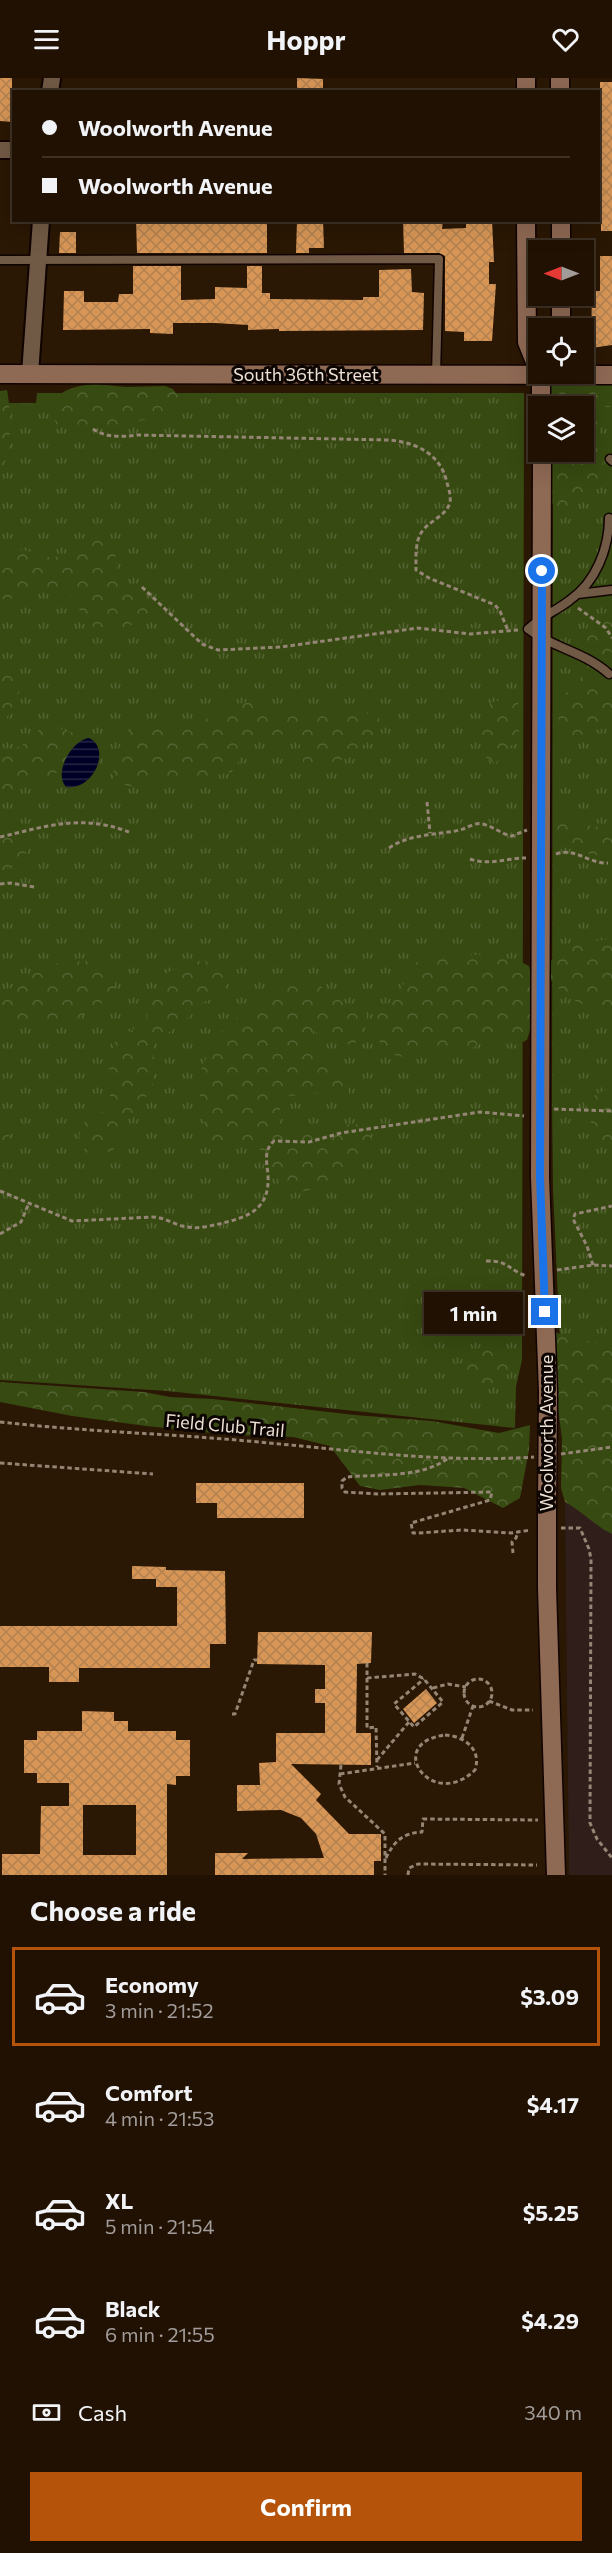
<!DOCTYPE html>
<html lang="en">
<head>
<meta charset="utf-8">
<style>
  :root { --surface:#201103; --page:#281a0d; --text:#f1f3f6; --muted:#a29d9a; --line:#3d3125; --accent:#b45309 }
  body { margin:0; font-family:Commissioner,sans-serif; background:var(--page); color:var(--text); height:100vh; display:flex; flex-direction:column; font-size:22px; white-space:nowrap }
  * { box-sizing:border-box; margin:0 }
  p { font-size:20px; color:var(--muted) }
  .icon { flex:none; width:33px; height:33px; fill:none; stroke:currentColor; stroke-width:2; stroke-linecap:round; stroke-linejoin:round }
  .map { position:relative; height:1797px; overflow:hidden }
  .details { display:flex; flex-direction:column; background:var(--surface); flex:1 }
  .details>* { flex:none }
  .guide { position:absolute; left:12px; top:12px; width:588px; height:132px; border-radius:0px; box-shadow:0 6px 24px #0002,0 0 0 2px var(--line); display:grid; align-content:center; height:132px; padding:0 30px; background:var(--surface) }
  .needle { width:39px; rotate:270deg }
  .buttons { position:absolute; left:528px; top:162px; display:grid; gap:12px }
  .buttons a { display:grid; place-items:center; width:66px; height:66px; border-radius:0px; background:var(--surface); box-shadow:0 6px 24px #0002,0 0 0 2px var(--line); font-size:30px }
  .end { position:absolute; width:27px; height:27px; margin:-14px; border:8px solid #1a73e8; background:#fff; box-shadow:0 0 0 3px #fff }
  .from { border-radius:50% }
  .bubble { position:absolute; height:42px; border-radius:0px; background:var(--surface); box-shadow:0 6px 24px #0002,0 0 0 2px var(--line); font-size:20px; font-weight:700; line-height:42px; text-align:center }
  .guide b { display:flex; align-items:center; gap:21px; height:57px; font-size:22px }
  .guide b+b { border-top:2px solid var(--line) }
  .guide i { width:15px; height:15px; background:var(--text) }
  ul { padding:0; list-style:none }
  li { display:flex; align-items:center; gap:18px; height:99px; margin:0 12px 9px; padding:0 18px; border:3px solid transparent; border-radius:0px }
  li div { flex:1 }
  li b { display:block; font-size:22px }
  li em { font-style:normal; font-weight:700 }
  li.selected { border-color:var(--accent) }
  li>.icon { width:54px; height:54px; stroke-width:1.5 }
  h2 { padding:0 30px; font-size:27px; line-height:72px }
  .pay { display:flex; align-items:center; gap:15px; height:66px; padding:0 30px; font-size:22px }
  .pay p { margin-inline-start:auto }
  .action { display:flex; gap:12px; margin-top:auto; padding:12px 30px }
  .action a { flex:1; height:69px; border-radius:0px; background:var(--accent); color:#fff; font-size:24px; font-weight:700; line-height:69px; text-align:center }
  header { display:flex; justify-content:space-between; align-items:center; height:78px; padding:0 30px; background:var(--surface); font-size:27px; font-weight:700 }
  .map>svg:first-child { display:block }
  .medical { fill:#301e1a }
  .grass { fill:url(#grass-tufts) }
  .forest { fill:url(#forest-crowns) }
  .water { fill:url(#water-rules) }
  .building { fill:url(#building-cross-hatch); fill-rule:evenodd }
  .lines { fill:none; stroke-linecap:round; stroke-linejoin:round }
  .lane-casing { stroke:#110300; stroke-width:11 }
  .street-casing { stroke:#110300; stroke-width:20 }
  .secondary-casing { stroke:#110300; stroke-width:21 }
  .path { stroke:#948575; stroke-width:3; stroke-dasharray:4.5 3; stroke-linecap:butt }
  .lane { stroke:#715a45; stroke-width:8 }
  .street { stroke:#715a45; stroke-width:16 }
  .secondary { stroke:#8e6954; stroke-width:18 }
  .secondary-bridge-casing { stroke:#110300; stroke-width:21; stroke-linecap:butt }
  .secondary-bridge { stroke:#8e6954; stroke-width:18 }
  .route { stroke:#1a73e8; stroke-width:8 }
  .labels { text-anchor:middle; stroke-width:6; stroke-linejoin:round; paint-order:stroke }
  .street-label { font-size:18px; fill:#ede0d4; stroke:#0c0501 }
</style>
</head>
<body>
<header><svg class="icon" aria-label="menu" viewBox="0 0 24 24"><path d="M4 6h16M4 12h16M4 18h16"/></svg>Hoppr<svg class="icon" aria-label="heart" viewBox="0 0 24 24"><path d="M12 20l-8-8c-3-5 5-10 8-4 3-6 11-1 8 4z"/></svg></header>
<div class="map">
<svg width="612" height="1797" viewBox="0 0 612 1797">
  <defs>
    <pattern id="grass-tufts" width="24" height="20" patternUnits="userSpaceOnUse" patternTransform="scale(1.5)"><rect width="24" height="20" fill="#374a11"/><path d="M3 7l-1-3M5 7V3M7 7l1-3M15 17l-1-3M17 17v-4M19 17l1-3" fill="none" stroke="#546433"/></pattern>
    <pattern id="forest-crowns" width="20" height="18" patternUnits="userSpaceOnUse" patternTransform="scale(1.5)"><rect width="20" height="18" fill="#374a11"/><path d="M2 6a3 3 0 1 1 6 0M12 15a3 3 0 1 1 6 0" fill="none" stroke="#546433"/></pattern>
    <pattern id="water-rules" width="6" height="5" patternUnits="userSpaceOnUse" patternTransform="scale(1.5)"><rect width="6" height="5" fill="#000026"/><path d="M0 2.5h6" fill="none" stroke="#262545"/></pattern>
    <pattern id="building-cross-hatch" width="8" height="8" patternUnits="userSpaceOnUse" patternTransform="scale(1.5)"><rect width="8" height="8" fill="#d79656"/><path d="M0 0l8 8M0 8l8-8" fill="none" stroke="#b38150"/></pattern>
  </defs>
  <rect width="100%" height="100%" fill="#2a1704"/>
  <!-- medical -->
  <path class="medical" d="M612 1397V1797H569L565 1425Z"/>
  <!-- grass -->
  <path class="grass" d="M560 311H612V1358L598 1360 560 1335 561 1287 553 1111 552 1024 553 374H584V328H555Z
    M37 315H524L522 1282 516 1309 515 1350 167 1313 0 1302V325H36Z"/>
  <!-- forest -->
  <path class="forest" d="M553 300H612V329L562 328 550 319 548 308Z
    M95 306 126 309 165 308 173 311 181 322 176 337 157 345 143 342 124 348 68 351 57 348 50 329C60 310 76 308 95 306Z
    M7 312C11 332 13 378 0 393V313Z
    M596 342C602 355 605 390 602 405L579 416 569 428 556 430 548 421 549 390 557 374H584V343Z
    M97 457 109 458 115 469 117 503 149 526 147 539C133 549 105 559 89 546 76 535 80 515 55 511 35 508 19 523 0 521V475C9 473 19 470 28 473 43 478 43 481 60 478 65 477 88 461 97 457Z
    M612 532V573L600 594 603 605 612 608V649L590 653 559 666 558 621 575 608 583 596 581 580 589 542Z
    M0 595H15L22 601 19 614 0 654Z
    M518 622 519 663 510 668 495 686 484 678 482 653 486 629 495 623Z
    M249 623 272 630 282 638 289 631H334L378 637 382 650C374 660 366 664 356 672 339 684 323 696 303 684L302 670 295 658C262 651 247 668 232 694 218 696 205 700 191 703 182 705 172 703 163 705 144 707 131 714 114 701 111 679 122 660 137 645H200L217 633Z
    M62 651 73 655 77 666C74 672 72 678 68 683 55 703 22 712 0 712V664L7 675 22 667 39 652Z
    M562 735 593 749H612V779L589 776 559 766 556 762 557 738Z
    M11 751 30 756 31 769 16 785 0 794V755Z
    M612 861V935C584 929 568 923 550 901V885L559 869 584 864Z
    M441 874C470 879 504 874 529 888 536 912 535 939 527 962L516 967 501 961H486L467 973 421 974 399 979 384 972 375 956V939C382 930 393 923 399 914 415 889 408 882 441 874Z
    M92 883 109 887 115 896V913C94 936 68 947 37 947 25 947 9 946 0 951V916L6 914 39 889 64 884Z
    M192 883C210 883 222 883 231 900L220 918 203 924 191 937 154 966 153 1007 141 1027 124 1042 118 1069 101 1078 85 1074 79 1058 83 1045 98 1039 110 1024 109 981 116 962 145 944 156 912 165 896Z
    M303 901C322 904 325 915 341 923 351 929 358 929 367 937L365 954 353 967C331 965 331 960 313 953L307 959 317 971 348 996 349 1017 341 1023 324 1014 281 1019 279 1050 307 1055 335 1047 363 1046C366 1051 372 1057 372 1063 376 1088 320 1113 299 1114 293 1115 287 1111 281 1108 270 1087 270 1071 243 1064L234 1069 214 1070 206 1058 200 1018V994L210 972 228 944 249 934 284 904Z
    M612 1009V1067L608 1068C594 1058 590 1044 587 1027L595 1017Z
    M0 1029C15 1056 10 1071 0 1100Z
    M554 1253C573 1264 590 1264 612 1264V1456C595 1448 582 1433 565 1424L561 1410 562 1361 554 1299Z
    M482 1266 500 1267 511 1274 514 1291C499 1303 488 1312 469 1310L466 1289Z
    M0 1304 144 1314 170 1319 213 1321 355 1337 432 1343 499 1355 530 1347 529 1372 520 1420 503 1430 464 1410 420 1407 380 1412 360 1408 330 1368 293 1359 231 1357 146 1348 72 1338 0 1324Z"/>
  <!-- water -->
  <path class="water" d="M89 660C112 671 93 713 66 709 53 695 72 662 89 660Z"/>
  <!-- building -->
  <path class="building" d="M0 0H12V44L0 43Z
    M297 0 323 1V14H297Z
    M600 4H612V153H601Z
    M136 142H267V175H137Z
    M297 142H323L324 170H309V175H296Z
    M403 142H443L442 151 466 150V142H492L494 184H489V206H496L492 263H464V254L445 253V178L439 175H404Z
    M60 154H76V175H59Z
    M600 178H612V267L591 270 592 213H600Z
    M133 188H181V222L215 221V209L247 210V188H262V215H270V221L363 222V219H379V192L411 191 412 214 424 215 423 252 279 253V251L248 252V247L215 245H173V256L150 255V251L63 252 64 213H84V224H118L119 216H133Z
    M196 1405H304V1440H217V1425H196Z
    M132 1488 166 1489V1492L225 1493 226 1566H210V1590H79V1604H49V1589H0V1548H177V1509H156V1501H132Z
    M258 1554H372L371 1585 357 1586 356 1655H371V1687L291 1686 321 1716 316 1722 349 1756H381V1783H374V1797H215V1775H248L242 1781 324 1780 316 1756 301 1740 281 1732 237 1733V1707H260L259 1685 276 1684V1655H325V1625H315V1611H325V1587L257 1586Z
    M426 1611 437 1625 414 1645 403 1631Z
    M82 1633 114 1634V1643H128V1653H176V1662H190V1698H176V1707L167 1706V1797H2V1776H40L41 1728H69V1705H37V1695H24V1662H37V1653H82ZM83 1727H136V1777H83Z"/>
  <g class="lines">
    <!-- lane casing -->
    <g class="lane-casing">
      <path id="lane" d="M0 182 439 181 436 297
        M610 381 612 383
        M578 516 612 512
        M609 596C585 574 553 570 528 551 542 538 556 533 570 522 596 504 609 470 609 440"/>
    </g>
    <!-- street casing -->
    <g class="street-casing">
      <path id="street" d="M50 14 52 0
        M0 72H14
        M30 296 41 142"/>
    </g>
    <!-- secondary casing -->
    <g class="secondary-casing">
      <path id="secondary" d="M526 0V14
        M560 0V14
        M526 142 527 264 538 291
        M561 142V172
        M561 218V250
        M0 296 612 297
        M541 296V328
        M542 374 540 1099 548 1314
        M547 1429V1510L556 1797"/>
    </g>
    <!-- path -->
    <path class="path" d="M93 351C107 360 121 359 137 357L388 362C416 364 441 376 447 405 449 411 451 418 450 424 447 438 428 443 421 455 415 465 416 480 416 492L429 500 495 527 500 533 508 553
      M142 509 202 566 218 572 281 569 418 550 470 556 518 552
      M578 530 606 550 612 560
      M427 724 430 755
      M0 759C47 748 82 736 129 754
      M389 770C409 756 436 757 460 752 467 750 475 744 482 746 493 748 501 756 512 758L527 752
      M556 776C575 769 589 786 608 785
      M470 781C488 788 507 780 526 780
      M0 806 11 805 34 809
      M554 1031 612 1033
      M0 1113 72 1143 152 1139C165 1139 174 1147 187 1149 197 1151 209 1148 219 1146 248 1139 270 1132 268 1097 267 1084 263 1073 274 1063L309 1064 341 1055 480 1034 524 1038
      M0 1156 21 1144 29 1125
      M486 1183C509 1182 509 1193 527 1198
      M593 1187 587 1168 573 1141 575 1136 612 1128
      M557 1192 593 1187 612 1188
      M0 1344C89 1354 180 1356 269 1365 357 1373 445 1385 534 1379
      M561 1376 612 1369
      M447 1381C421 1400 378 1396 347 1399L342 1403V1410L345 1414 378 1416 492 1414 490 1422 411 1445 413 1455H418L462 1452 511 1455 531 1452
      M0 1385 153 1396
      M561 1450H580L589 1471 591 1481 590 1745 597 1761 612 1780
      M513 1475 512 1464 516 1460 518 1454
      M367 1585V1650L376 1649 377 1689
      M367 1600 415 1596 424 1601 443 1624 414 1649 394 1626 424 1601
      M464 1615a14 14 0 1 1 28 0a14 14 0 1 1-28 0Z
      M433 1610 448 1606 466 1609
      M489 1623 512 1632H533
      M232 1636H235L254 1582H257
      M445 1657C464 1658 482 1671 475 1692 432 1734 383 1665 445 1657Z
      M462 1660 473 1628
      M377 1682 409 1644
      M341 1687 339 1706 345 1719 385 1756V1797
      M340 1696 415 1685
      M386 1780C394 1763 403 1755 422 1754L423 1741 538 1742
      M408 1797 409 1790 418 1786 537 1787"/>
    <!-- lane -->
    <use href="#lane" class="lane"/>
    <!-- street -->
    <use href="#street" class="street"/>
    <!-- secondary -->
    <use href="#secondary" class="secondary"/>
    <!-- secondary-bridge casing -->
    <g class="secondary-bridge-casing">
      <path id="secondary-bridge" d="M547 1429 548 1314"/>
    </g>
    <!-- secondary-bridge -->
    <use href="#secondary-bridge" class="secondary-bridge"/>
  </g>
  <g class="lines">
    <!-- route -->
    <path class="route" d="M542 493 540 1099 545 1234"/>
  </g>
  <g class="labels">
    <!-- street labels -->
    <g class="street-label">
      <text x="306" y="303">South 36th Street</text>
      <text transform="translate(225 1348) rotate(5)" y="6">Field Club Trail</text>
      <text transform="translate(547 1355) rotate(-90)" y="6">Woolworth Avenue</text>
    </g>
  </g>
</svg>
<div class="buttons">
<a><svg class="needle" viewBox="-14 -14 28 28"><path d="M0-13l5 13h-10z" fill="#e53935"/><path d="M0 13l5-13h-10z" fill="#a29d9a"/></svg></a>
<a><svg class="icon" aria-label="locate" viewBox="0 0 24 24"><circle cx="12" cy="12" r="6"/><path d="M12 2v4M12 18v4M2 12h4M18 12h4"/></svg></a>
<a><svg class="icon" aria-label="layers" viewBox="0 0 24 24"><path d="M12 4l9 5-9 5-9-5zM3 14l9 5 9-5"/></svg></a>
</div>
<i class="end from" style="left:542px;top:493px"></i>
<i class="end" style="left:545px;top:1234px"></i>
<div class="bubble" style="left:424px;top:1214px;width:99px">1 min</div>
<div class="guide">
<b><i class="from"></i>Woolworth Avenue</b>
<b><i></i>Woolworth Avenue</b>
</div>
</div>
<section class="details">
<h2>Choose a ride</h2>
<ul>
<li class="selected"><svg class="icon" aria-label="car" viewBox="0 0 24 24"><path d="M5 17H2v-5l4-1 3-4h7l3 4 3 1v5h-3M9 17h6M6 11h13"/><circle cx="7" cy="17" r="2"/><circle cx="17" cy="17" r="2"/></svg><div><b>Economy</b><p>3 min · 21:52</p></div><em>$3.09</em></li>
<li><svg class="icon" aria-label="car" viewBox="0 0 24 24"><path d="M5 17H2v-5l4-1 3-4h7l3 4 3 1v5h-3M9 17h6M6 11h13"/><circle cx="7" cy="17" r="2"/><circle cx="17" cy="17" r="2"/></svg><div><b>Comfort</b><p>4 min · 21:53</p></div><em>$4.17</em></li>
<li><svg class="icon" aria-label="car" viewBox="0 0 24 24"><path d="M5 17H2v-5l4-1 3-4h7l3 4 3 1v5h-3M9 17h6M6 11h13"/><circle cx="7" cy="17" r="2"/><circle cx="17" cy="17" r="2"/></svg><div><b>XL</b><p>5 min · 21:54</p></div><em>$5.25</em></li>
<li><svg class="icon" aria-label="car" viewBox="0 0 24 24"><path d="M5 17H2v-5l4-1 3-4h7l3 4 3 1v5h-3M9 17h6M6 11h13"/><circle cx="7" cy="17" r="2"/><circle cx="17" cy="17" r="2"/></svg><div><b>Black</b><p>6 min · 21:55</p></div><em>$4.29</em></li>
</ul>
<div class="pay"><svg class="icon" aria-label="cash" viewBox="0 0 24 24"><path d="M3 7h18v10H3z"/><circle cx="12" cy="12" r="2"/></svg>Cash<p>340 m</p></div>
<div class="action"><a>Confirm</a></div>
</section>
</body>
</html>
